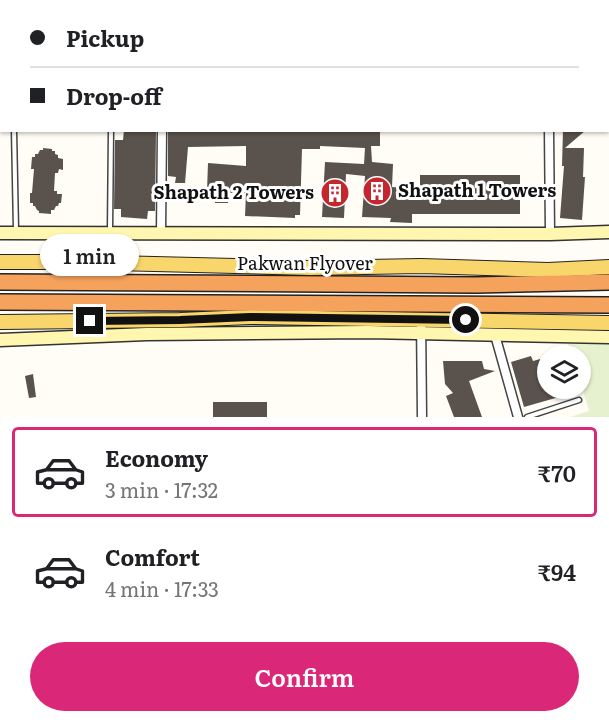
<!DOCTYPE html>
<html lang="en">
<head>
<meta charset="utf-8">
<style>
  :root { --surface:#fff; --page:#f2f2f2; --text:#202124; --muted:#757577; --line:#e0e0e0; --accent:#db2777 }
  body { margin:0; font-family:Literata,serif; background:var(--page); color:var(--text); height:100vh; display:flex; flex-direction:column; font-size:22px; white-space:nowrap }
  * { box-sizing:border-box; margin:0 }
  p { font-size:20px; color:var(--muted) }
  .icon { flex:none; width:33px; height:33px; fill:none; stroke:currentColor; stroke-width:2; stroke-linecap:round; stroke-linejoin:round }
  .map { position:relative; height:417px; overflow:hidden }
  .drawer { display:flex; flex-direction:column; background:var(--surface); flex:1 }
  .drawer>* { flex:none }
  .top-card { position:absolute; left:0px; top:0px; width:609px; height:132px; box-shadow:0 2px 4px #0004; display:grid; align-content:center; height:132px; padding:0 30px; background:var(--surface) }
  .controls { position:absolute; left:537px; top:345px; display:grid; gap:12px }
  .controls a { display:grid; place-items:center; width:54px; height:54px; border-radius:50%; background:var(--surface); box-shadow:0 2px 4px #0004; font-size:30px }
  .end { position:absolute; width:27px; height:27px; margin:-14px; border:8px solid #111; background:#fff; box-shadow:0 0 0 3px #fff }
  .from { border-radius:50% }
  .bubble { position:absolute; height:42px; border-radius:21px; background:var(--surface); box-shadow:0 2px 4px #0004; font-size:20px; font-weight:600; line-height:42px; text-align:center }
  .top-card b { display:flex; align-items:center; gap:21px; height:57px; font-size:22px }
  .top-card b+b { border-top:2px solid var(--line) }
  .top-card i { width:15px; height:15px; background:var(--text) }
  ul { padding:10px 0 0; list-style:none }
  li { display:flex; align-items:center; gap:18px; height:90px; margin:0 12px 9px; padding:0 18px; border:3px solid transparent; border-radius:6px }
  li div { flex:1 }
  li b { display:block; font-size:22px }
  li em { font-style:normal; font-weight:600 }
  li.on { border-color:var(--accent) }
  li>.icon { width:54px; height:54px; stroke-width:1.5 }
  .primary-button { display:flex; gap:12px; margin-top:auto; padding:12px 30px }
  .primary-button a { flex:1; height:69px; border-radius:36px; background:var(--accent); color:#fff; font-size:24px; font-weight:600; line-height:69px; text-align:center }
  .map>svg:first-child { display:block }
  .pitch { fill:#e6f2cf }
  .building { fill:#5a524d }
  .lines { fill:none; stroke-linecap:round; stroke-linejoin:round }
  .lane-casing { stroke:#444; stroke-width:7 }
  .street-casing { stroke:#444; stroke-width:11 }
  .secondary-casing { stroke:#333; stroke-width:15 }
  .primary-casing { stroke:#222; stroke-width:16 }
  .highway-casing { stroke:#222; stroke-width:18 }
  .lane { stroke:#fff; stroke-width:4 }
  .street { stroke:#fff; stroke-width:8 }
  .secondary { stroke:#fff6b0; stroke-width:12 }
  .primary { stroke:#f9d66b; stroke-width:14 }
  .highway { stroke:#f5a25d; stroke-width:15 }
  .route { stroke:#111; stroke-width:8 }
  .labels { text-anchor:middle; stroke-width:6; stroke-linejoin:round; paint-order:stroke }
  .poi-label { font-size:18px; font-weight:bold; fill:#111; stroke:#fff; text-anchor:start }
  .street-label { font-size:18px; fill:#111; stroke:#fff }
</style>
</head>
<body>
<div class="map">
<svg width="609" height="417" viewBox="0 0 609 417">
  <rect width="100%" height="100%" fill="#fffdf5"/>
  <!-- pitch -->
  <path class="pitch" d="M568 344H609V417H570L589 411 581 384 580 356 572 355Z"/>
  <!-- building -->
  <path class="building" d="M124 130 156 131 155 211H148L147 219 121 217V209H114L115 140H123Z
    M168 130H380V146H371L372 162 393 164 392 187 420 189V175H520V214H412V223L390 222 391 218 362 217 365 176 346 174 344 218 322 217 325 162 364 164 365 148 320 146V149H302L300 215H295V218L245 216 246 193H229L228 203H215V192L207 191 208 163 246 166V146L188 147 185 183H175L176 177 168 176Z
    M563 130H586L565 148H584L583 177H585L582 220 560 218 564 166H562Z
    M43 148 52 149V151H55V154L58 155V158L63 159V170L59 169 58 173H55L54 191H57V194H62L61 203H59L58 206H56L54 210H51V214L39 213V211L37 210 35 206H33V203H30V193H32L34 169H31L32 157H35V154H38L40 150H43Z
    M531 356 533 361 540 359 541 362 548 360V388H580V391L524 407 511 362Z
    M443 361H482L484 369 495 371 469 381 482 417H454L446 396 453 393 445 384Z
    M33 374 36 397 29 398 25 376Z
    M213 402H267V417H213Z"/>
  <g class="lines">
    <!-- lane casing -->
    <g class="lane-casing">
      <path id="lane" d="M14 130 16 230
        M110 230 111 130
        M527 417 579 400"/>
    </g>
    <!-- street casing -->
    <g class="street-casing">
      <path id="street" d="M169 2 170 0
        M548 2 549 0
        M0 14H2
        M608 31 609 32
        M608 98H609
        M549 130 550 234
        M161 234 162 130
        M421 319 422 417
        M495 335 518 417"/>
    </g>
    <!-- secondary casing -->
    <g class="secondary-casing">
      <path id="secondary" d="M0 233 550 234 609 232
        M0 340 147 334 368 332 609 337"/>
    </g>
    <!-- primary casing -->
    <g class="primary-casing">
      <path id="primary" d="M0 262H73L311 268 421 266 548 270 609 267
        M0 322 180 320 250 317 609 323"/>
    </g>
    <!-- highway casing -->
    <g class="highway-casing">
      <path id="highway" d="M0 282 476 285 609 282
        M0 302 609 305"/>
    </g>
    <!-- lane -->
    <use href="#lane" class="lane"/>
    <!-- street -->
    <use href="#street" class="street"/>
    <!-- secondary -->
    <use href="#secondary" class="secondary"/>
    <!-- primary -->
    <use href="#primary" class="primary"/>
    <!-- highway -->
    <use href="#highway" class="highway"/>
  </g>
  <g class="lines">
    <!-- route -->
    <path class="route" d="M90 321 180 320 250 317 466 320"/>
  </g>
  <!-- icons -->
  <defs>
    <g id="building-disc" transform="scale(1.5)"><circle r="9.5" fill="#c4262e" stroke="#fff"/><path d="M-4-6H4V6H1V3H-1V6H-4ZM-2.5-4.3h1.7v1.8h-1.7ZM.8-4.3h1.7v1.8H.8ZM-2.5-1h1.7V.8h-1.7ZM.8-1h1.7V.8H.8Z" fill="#fff"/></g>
  </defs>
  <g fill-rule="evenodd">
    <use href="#building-disc" x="377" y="191"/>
    <use href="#building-disc" x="335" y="193"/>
  </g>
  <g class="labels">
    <!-- poi labels -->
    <g class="poi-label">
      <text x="398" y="197">Shapath 1 Towers</text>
      <text x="314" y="199" text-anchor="end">Shapath 2 Towers</text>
    </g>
    <!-- street labels -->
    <g class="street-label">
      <text x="305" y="270">Pakwan Flyover</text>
    </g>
  </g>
</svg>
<div class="controls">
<a><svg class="icon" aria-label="layers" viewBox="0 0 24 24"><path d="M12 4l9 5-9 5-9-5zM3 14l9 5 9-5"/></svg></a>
</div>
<i class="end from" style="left:466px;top:320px"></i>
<i class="end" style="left:90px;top:321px"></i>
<div class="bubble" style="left:40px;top:234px;width:99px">1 min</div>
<div class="top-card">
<b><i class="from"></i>Pickup</b>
<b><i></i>Drop-off</b>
</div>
</div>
<section class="drawer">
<ul>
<li class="on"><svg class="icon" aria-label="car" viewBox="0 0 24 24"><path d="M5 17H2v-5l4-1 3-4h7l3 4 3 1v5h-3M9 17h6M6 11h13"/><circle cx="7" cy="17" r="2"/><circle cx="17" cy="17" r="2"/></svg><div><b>Economy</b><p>3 min · 17:32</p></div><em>₹70</em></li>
<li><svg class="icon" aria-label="car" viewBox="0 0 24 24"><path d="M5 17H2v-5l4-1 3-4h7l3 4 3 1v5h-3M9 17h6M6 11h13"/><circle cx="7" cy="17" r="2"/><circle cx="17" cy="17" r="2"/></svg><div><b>Comfort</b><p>4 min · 17:33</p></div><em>₹94</em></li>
</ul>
<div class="primary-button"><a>Confirm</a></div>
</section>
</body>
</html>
